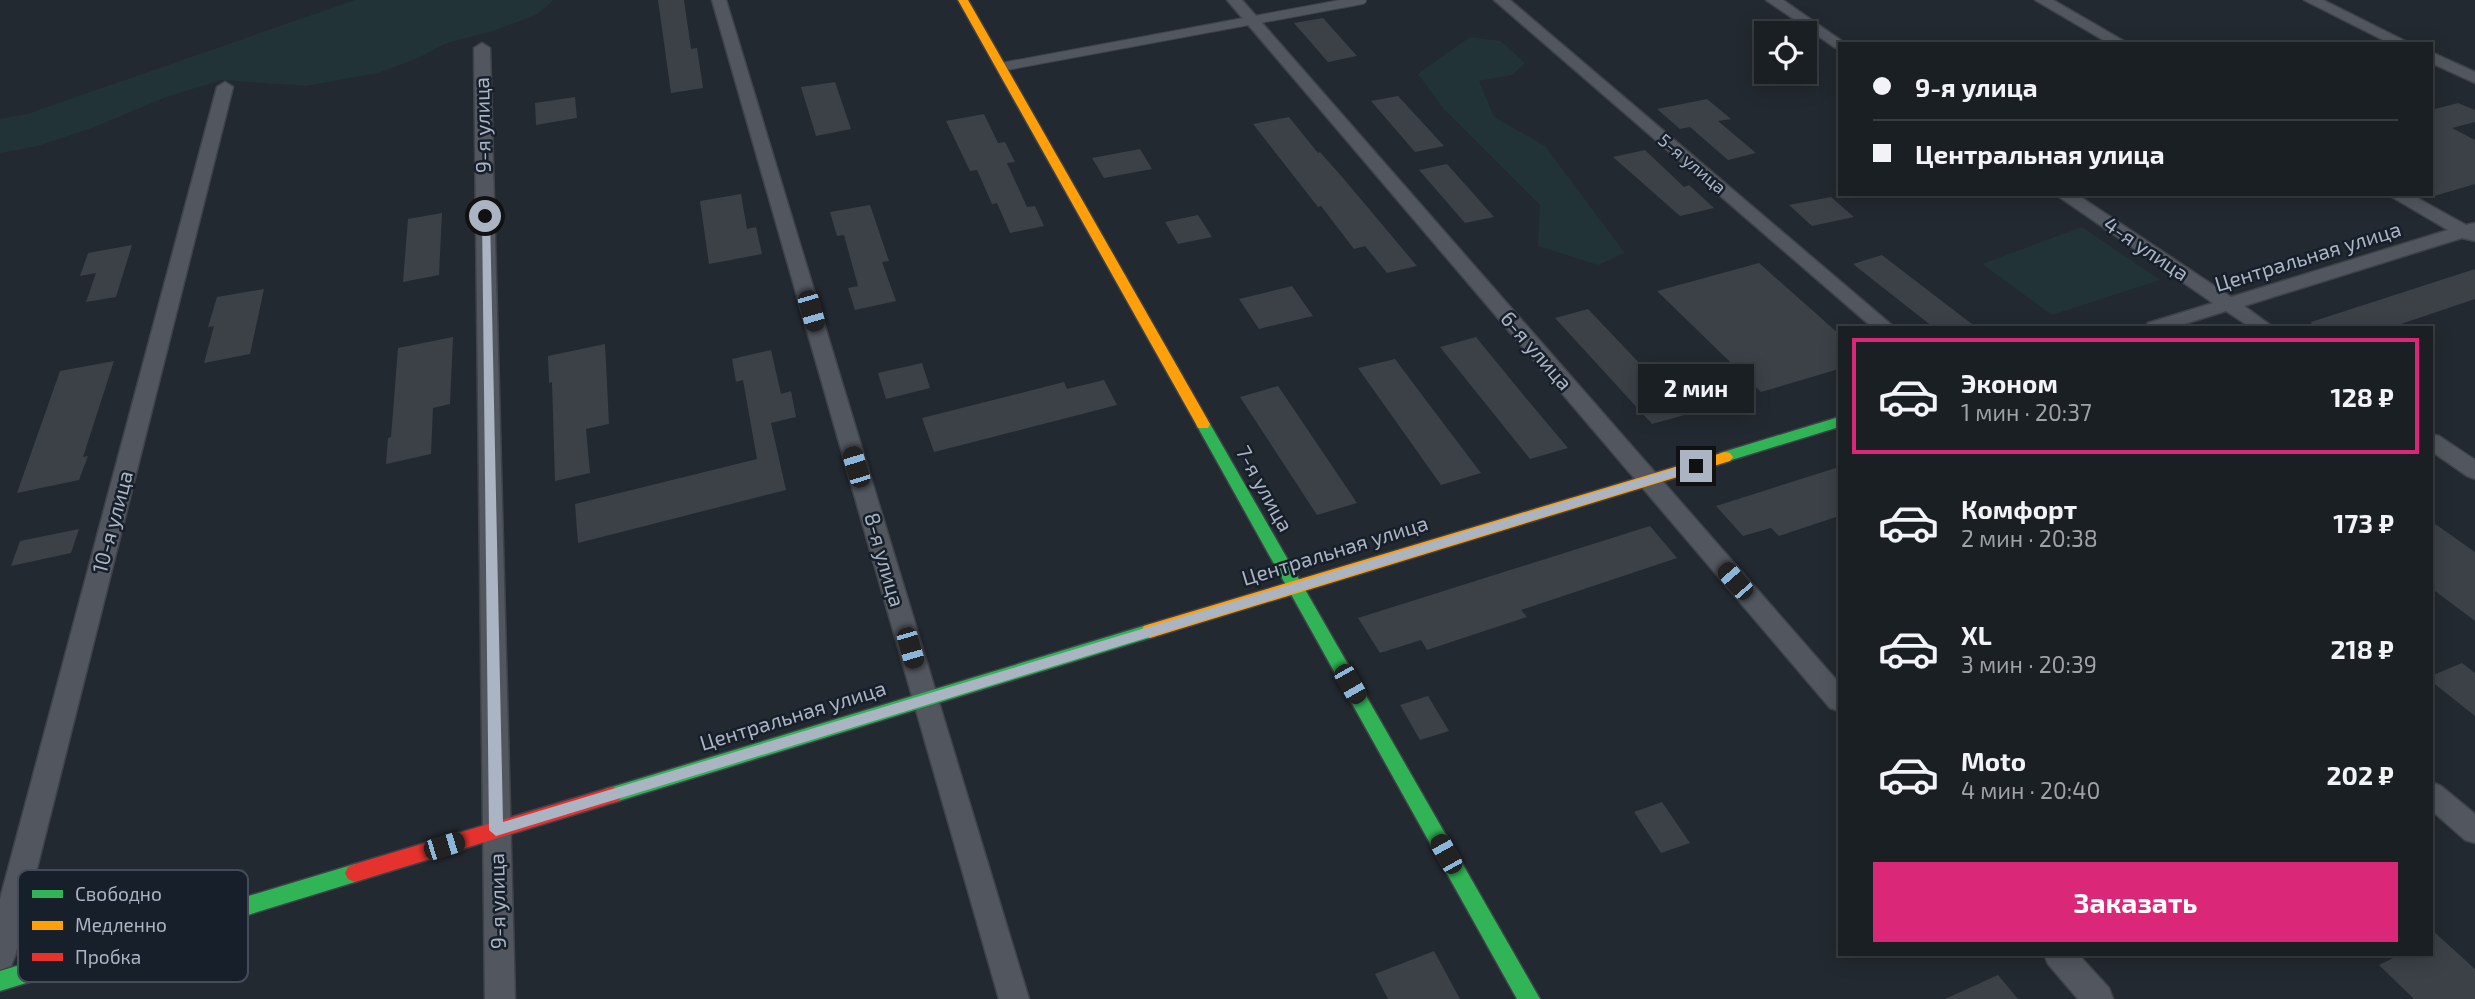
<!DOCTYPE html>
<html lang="ru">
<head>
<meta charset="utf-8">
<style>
  :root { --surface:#1a1f24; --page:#272c31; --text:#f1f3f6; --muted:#9fa2a6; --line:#383d41; --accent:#db2777 }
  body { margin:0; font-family:"Exo 2",sans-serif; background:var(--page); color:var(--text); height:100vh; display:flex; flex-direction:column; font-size:26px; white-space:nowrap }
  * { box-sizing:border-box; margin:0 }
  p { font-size:23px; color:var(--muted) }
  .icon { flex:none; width:38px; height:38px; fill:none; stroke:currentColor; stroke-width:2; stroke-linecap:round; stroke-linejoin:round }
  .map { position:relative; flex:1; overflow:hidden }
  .side { position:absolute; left:1838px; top:326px; width:595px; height:630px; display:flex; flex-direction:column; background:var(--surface); border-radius:0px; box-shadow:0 4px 18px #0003,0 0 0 2px var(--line) }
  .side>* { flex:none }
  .top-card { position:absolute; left:1838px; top:42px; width:595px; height:154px; border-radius:0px; box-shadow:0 4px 18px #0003,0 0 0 2px var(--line); display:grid; align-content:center; height:154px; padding:0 35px; background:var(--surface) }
  .tools { position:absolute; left:1754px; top:21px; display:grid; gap:14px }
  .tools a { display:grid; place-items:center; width:63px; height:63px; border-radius:0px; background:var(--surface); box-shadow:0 4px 18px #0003,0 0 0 2px var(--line); font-size:35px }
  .end { position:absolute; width:32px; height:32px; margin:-16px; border:9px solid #abb4c3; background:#111; box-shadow:0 0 0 4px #111 }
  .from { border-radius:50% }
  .bubble { position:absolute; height:49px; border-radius:0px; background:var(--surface); box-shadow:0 4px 18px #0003,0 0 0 2px var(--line); font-size:23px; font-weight:700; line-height:49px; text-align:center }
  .car { position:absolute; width:21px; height:42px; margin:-21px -10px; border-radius:9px; box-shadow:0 0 5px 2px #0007; background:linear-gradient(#222 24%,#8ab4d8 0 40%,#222 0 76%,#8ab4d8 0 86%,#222 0) }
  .top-card b { display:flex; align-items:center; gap:24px; height:66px; font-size:26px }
  .top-card b+b { border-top:2px solid var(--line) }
  .top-card i { width:18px; height:18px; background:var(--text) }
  ul { padding:12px 0 0; list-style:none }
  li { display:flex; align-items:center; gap:21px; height:116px; margin:0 14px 10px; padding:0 21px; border:4px solid transparent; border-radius:0px }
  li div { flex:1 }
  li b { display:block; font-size:26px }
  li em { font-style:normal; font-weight:700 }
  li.on { border-color:var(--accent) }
  li>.icon { width:63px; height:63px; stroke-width:1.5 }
  .cta { display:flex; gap:14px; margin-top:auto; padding:14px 35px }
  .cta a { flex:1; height:80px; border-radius:0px; background:var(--accent); color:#fff; font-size:28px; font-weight:700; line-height:80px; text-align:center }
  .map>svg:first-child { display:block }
  .green { fill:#213336 }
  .building { fill:#3c4148 }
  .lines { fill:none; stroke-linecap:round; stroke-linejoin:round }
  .lane-casing { stroke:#3f4349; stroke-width:10 }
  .street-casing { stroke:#3f4349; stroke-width:3 }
  .fast-casing { stroke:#3f4349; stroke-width:3 }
  .slow-casing { stroke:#3f4349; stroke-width:3 }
  .jam-casing { stroke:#3f4349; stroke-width:3 }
  .lane { stroke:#52575f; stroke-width:8 }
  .street { fill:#52575f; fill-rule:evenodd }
  .fast { fill:#30b455; fill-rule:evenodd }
  .slow { fill:#ff9f0a; fill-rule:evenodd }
  .jam { fill:#e5322d; fill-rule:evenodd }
  .route { fill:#abb4c3 }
  .labels { text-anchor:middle; stroke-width:5; stroke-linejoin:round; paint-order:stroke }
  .far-street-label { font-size:18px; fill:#abb4c3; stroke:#171f2a }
  .street-label { font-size:21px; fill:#abb4c3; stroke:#171f2a }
  .key { fill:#171f2a; stroke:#434c58; stroke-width:2 }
  .key-label { font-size:19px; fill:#abb4c3 }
</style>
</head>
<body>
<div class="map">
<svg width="2475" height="999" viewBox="0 0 2475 999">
  <rect width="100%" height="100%" fill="#232930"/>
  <!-- green -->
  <path class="green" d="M355 0H554L536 15 493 31 447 43 418 58 378 73 306 86 222 80 166 97 92 128 38 146 0 153V119L27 114Z
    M1470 37 1501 41 1525 63 1512 75 1479 81 1494 117 1545 146 1625 253 1598 265 1538 246 1540 205 1444 109 1418 74Z
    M2082 227 2160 280 2052 315 1982 264Z"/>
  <!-- building -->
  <path class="building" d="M658 0H684L691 49 697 48 703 88 671 93Z
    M1323 18 1357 56 1328 62 1294 23Z
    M835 82 851 129 816 136 801 87Z
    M1398 96 1444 146 1415 152 1371 101Z
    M575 97 577 118 536 125 535 103Z
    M1707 99 1731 119 1718 121 1756 153 1728 160 1690 127 1680 129 1657 109Z
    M2458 103 2475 110V122L2452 128 2475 140V184L2431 197V110Z
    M984 114 998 143 1005 142 1015 162 1007 163 1027 207 1035 206 1044 226 1010 233 997 203 992 204 977 170 970 171 946 121Z
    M1289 117 1318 153 1320 152 1343 178 1417 266 1387 273 1365 246 1354 249 1321 206 1318 207 1253 124Z
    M1140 149 1152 169 1104 178 1092 158Z
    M1645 150 1684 187 1689 185 1714 208 1680 216 1613 157Z
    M1447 164 1464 183 1494 217 1465 223 1419 170Z
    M741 194 747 229 756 227 762 254 709 264 700 201Z
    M1831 197 1854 217 1812 226 1789 205Z
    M870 205 889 261 882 262 896 301 855 310 848 288 858 286 844 235 837 236 830 212Z
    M442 213 439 275 403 282 408 219Z
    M1198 215 1212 237 1178 244 1165 222Z
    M132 245 116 297 86 302 96 273 80 276 88 253Z
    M1882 255 1943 302 1976 327H1933L1853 264Z
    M1759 263 1839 334V369L1761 392 1657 291Z
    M2475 269V299L2392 327H2312L2311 322Z
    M1292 286 1313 316 1259 329 1239 299Z
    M264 289 250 354 204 363 214 326 208 327 217 297Z
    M1588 309 1644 368 1688 414 1652 424 1555 318Z
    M453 337 450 404 433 408 431 454 386 464 388 438 391 437 398 348Z
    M1476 337 1525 397 1568 448 1530 459 1440 347Z
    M605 344 609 424 586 429 590 473 555 481 552 382 549 383 548 356Z
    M771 350 781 394 791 391 796 417 771 423 786 490 578 543 575 504 757 459 743 380 736 382 732 359Z
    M1395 359 1431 407 1481 473 1441 485 1358 368Z
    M114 361 83 457 88 456 79 480 17 493 60 371Z
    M922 363 930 388 886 399 878 373Z
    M1104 380 1117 405 934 452 922 418 1064 382 1067 389Z
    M1278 386 1295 411 1357 503 1317 515 1240 397Z
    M1839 467V516L1779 536 1771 528 1743 536 1716 506Z
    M2431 521 2475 552V621L2431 588Z
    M1650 526 1677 558 1521 610 1527 617 1427 650 1421 640 1380 653 1358 618Z
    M79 529 71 553 11 566 20 541Z
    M2462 663 2475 673V716L2431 681V676Z
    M1428 696 1449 731 1420 740 1400 705Z
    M1662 802 1690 843 1661 853 1634 812Z
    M2431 929 2475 969V999H2414L2379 965 2401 954H2431Z
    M1434 951 1460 999H1388L1375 974Z
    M1998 975 2018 999H1945Z"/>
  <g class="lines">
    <!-- lane casing -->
    <g class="lane-casing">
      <path id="lane" d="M1001 67 1362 0"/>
    </g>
    <!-- street casing -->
    <g class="street-casing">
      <path id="street" d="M712 0H726L1029 999H999Z
        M1227 0H1242L1839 683V711L1830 708Z
        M1494 0H1510L1894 327H1872Z
        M1766 0H1783L1846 44H1839V49L1834 47Z
        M2035 0H2053L2129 44H2110Z
        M2304 0H2323L2411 44H2391Z
        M482 43 490 48 515 999H485L474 48Z
        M2431 52 2475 72V83L2431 63Z
        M225 82 233 87 15 956 11 966 0 970V899L217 87Z
        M2055 194H2076L2231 297 2448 230 2387 194H2410L2466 225 2475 223V241L2462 238 2244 306 2273 327H2250L2226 311 2175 327H2145L2148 323 2213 303Z
        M2431 434 2439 436 2475 460V479L2467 476 2431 451Z
        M2431 782 2441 786 2475 814V843L2465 840 2431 810Z
        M2044 954H2078L2109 988 2113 999H2078L2048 964Z"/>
    </g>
    <!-- fast casing -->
    <g class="fast-casing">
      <path id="fast" d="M1839 417V427L1725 462 1717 457 1720 453Z
        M1203 419 1210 424 1540 999H1517L1196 424Z
        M1150 624 1156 626 1159 631 1156 636 612 803 605 801 602 795 605 789 612 787Z
        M355 864 362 867 365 873 362 879 355 882 0 991V971Z"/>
    </g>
    <!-- slow casing -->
    <g class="slow-casing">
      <path id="slow" d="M958 0H968L1210 424 1208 428H1198L1196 424Z
        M1725 452 1730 453 1733 457 1730 461 1150 638 1144 636 1141 631 1144 626 1150 624Z"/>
    </g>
    <!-- jam casing -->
    <g class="jam-casing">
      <path id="jam" d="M612 787 619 789 622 795 619 801 612 803 355 882 348 879 345 873 348 867 355 864Z"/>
    </g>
    <!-- lane -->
    <use href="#lane" class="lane"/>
    <!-- street -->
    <use href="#street" class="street"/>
    <!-- fast -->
    <use href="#fast" class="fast"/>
    <!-- slow -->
    <use href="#slow" class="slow"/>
    <!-- jam -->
    <use href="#jam" class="jam"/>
  </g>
  <!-- route -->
  <path class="route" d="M482 214 490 216 503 822 1692 463 1696 462 1701 466 1700 469 496 836 489 830Z"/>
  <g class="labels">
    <!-- far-street labels -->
    <g class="far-street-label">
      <text transform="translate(1692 164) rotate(40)" y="6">5-я улица</text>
    </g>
    <!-- street labels -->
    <g class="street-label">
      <text transform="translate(483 125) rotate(-91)" y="7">9-я улица</text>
      <text transform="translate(2146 249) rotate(34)" y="7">4-я улица</text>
      <text transform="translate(2308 257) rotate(-17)" y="7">Центральная улица</text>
      <text transform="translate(1536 351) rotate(49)" y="7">6-я улица</text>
      <text transform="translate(1264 489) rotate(61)" y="7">7-я улица</text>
      <text transform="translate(113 522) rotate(-75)" y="7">10-я улица</text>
      <text transform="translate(1335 551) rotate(-17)" y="7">Центральная улица</text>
      <text transform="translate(884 560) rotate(74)" y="7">8-я улица</text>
      <text transform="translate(793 716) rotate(-17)" y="7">Центральная улица</text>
      <text transform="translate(498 901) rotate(-91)" y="7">9-я улица</text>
    </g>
  </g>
  <!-- legend -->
  <rect x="18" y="870" width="230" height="112" rx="10" class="key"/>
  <rect x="32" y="890" width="31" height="8" fill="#30b455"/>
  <rect x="32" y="921" width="31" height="9" fill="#ff9f0a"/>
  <rect x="32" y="953" width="31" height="8" fill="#e5322d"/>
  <g class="key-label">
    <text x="75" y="901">Свободно</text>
    <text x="75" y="932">Медленно</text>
    <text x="75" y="964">Пробка</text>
  </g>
</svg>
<div class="tools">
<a><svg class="icon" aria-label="locate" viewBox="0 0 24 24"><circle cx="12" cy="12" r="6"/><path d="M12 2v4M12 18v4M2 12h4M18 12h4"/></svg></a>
</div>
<i class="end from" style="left:485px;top:216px"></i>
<i class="end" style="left:1696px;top:466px"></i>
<div class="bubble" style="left:1638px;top:364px;width:116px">2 мин</div>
<i class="car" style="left:811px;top:311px;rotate:164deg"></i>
<i class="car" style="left:856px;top:467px;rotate:343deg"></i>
<i class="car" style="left:1735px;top:581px;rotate:319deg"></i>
<i class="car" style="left:910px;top:648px;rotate:164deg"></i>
<i class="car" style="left:1350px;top:684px;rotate:150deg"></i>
<i class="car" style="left:444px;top:846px;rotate:73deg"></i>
<i class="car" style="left:1446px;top:854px;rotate:331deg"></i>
<div class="top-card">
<b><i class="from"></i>9-я улица</b>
<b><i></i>Центральная улица</b>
</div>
<section class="side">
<ul>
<li class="on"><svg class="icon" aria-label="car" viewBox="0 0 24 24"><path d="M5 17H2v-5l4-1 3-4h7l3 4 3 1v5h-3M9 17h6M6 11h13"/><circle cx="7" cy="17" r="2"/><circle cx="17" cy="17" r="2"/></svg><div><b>Эконом</b><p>1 мин · 20:37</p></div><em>128 ₽</em></li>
<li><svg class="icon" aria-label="car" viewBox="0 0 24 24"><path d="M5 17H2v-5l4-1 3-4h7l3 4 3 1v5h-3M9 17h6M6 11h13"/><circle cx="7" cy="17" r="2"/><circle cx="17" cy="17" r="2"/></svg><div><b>Комфорт</b><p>2 мин · 20:38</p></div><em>173 ₽</em></li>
<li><svg class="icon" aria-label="car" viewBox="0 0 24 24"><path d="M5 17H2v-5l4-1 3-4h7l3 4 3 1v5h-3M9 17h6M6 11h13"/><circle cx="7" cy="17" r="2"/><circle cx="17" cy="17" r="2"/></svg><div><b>XL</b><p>3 мин · 20:39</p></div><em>218 ₽</em></li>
<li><svg class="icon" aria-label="car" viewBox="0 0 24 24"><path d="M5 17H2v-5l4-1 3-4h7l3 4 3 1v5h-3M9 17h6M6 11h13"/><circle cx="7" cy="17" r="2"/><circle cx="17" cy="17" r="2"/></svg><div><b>Moto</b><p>4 мин · 20:40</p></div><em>202 ₽</em></li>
</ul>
<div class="cta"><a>Заказать</a></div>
</section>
</div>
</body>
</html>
